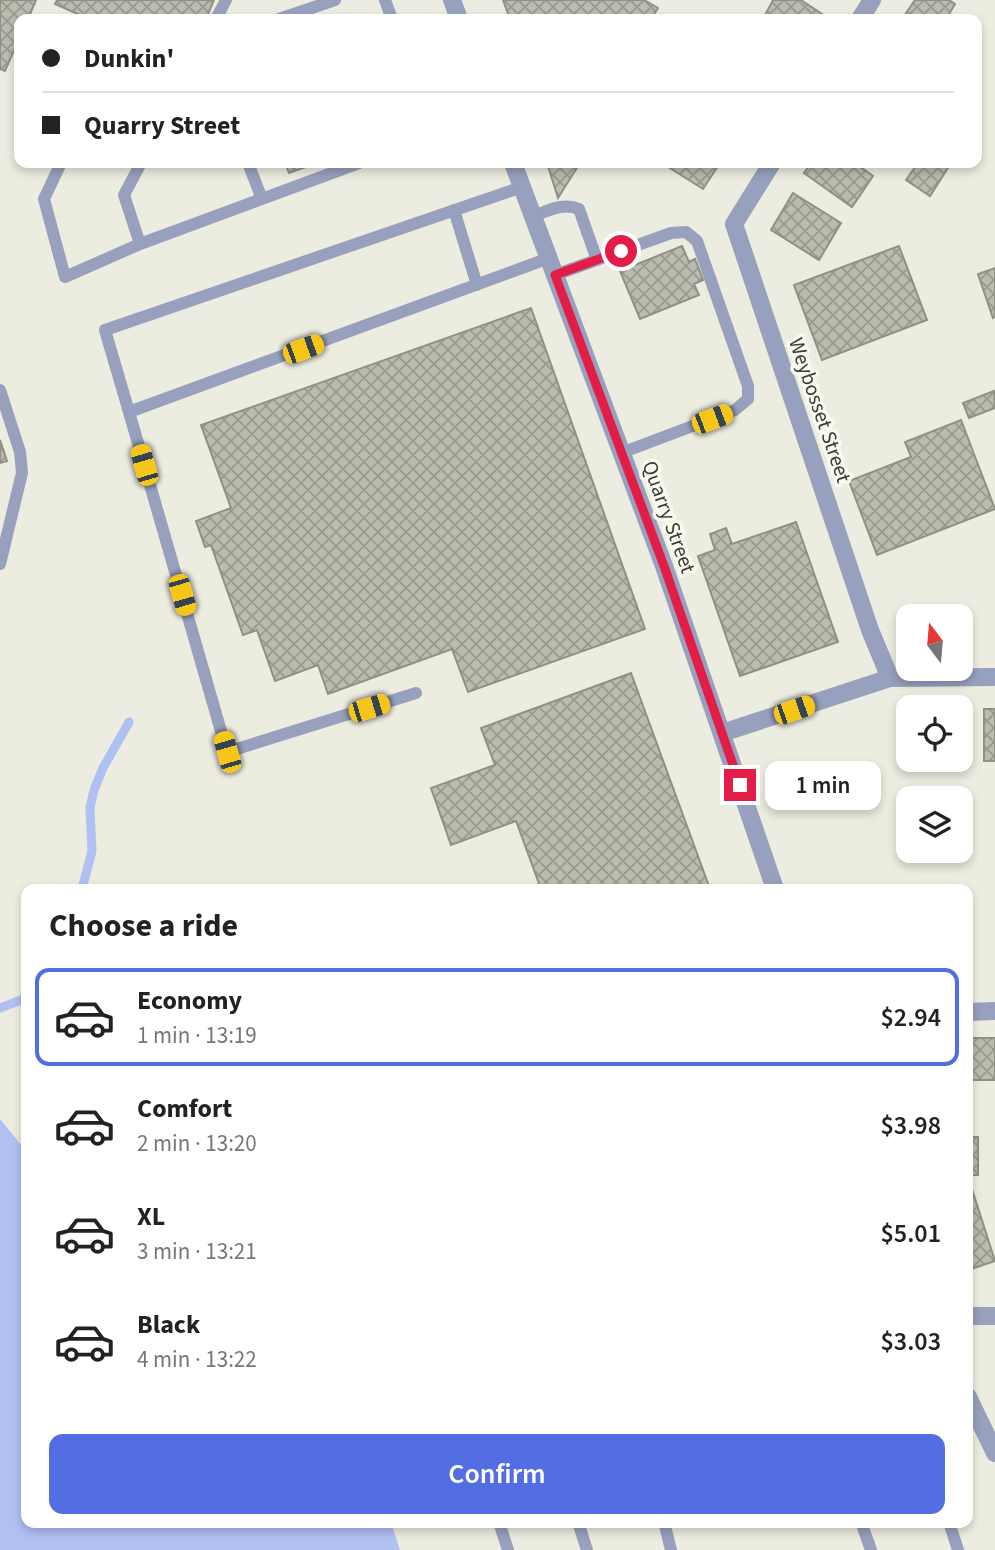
<!DOCTYPE html>
<html lang="en">
<head>
<meta charset="utf-8">
<style>
  :root { --surface:#fff; --page:#f2f2f2; --text:#222; --muted:#767676; --line:#e0e0e0; --accent:#536de2 }
  body { margin:0; font-family:"Source Sans 3",sans-serif; background:var(--page); color:var(--text); height:100vh; display:flex; flex-direction:column; font-size:26px; white-space:nowrap }
  * { box-sizing:border-box; margin:0 }
  p { font-size:23px; color:var(--muted) }
  .icon { flex:none; width:38px; height:38px; fill:none; stroke:currentColor; stroke-width:2; stroke-linecap:round; stroke-linejoin:round }
  .map { position:relative; flex:1; overflow:hidden }
  .details { position:absolute; left:21px; top:884px; width:952px; height:644px; display:flex; flex-direction:column; background:var(--surface); border-radius:14px; box-shadow:0 4px 10px #0003 }
  .details>* { flex:none }
  .top-card { position:absolute; left:14px; top:14px; width:968px; height:154px; border-radius:14px; box-shadow:0 4px 10px #0003; display:grid; align-content:center; height:154px; padding:0 28px; background:var(--surface) }
  .needle { width:46px; rotate:344deg }
  .controls { position:absolute; left:896px; top:604px; display:grid; gap:14px }
  .controls a { display:grid; place-items:center; width:77px; height:77px; border-radius:14px; background:var(--surface); box-shadow:0 4px 10px #0003; font-size:35px }
  .end { position:absolute; width:32px; height:32px; margin:-16px; border:9px solid #e11d48; background:#fff; box-shadow:0 0 0 4px #fff }
  .from { border-radius:50% }
  .bubble { position:absolute; height:49px; border-radius:14px; background:var(--surface); box-shadow:0 4px 10px #0003; font-size:23px; font-weight:600; line-height:49px; text-align:center }
  .car { position:absolute; width:21px; height:42px; margin:-21px -10px; border-radius:9px; box-shadow:0 0 5px 2px #0007; background:linear-gradient(#f5c518 24%,#345 0 40%,#f5c518 0 76%,#345 0 86%,#f5c518 0) }
  .top-card b { display:flex; align-items:center; gap:24px; height:66px; font-size:26px }
  .top-card b+b { border-top:2px solid var(--line) }
  .top-card i { width:18px; height:18px; background:var(--text) }
  ul { padding:0; list-style:none }
  li { display:flex; align-items:center; gap:21px; height:98px; margin:0 14px 10px; padding:0 14px; border:4px solid transparent; border-radius:14px }
  li div { flex:1 }
  li b { display:block; font-size:26px }
  li em { font-style:normal; font-weight:600 }
  li.current { border-color:var(--accent) }
  li>.icon { width:63px; height:63px; stroke-width:1.5 }
  h2 { padding:0 28px; font-size:32px; line-height:84px }
  .button { display:flex; gap:14px; margin-top:auto; padding:14px 28px }
  .button a { flex:1; height:80px; border-radius:14px; background:var(--accent); color:#fff; font-size:28px; font-weight:600; line-height:80px; text-align:center }
  .map>svg:first-child { display:block }
  .water { fill:#b0c0f3 }
  .lines { fill:none; stroke-linecap:round; stroke-linejoin:round }
  .stream { stroke:#b0c0f3; stroke-width:9 }
  .building { fill:url(#building-cross-hatch); stroke:#909085; stroke-width:2 }
  .service { stroke:#97a0bc; stroke-width:12 }
  .minor { stroke:#97a0bc; stroke-width:18 }
  .tertiary { stroke:#97a0bc; stroke-width:18 }
  .route { stroke:#e11d48; stroke-width:9 }
  .labels { text-anchor:middle; stroke-width:7; stroke-linejoin:round; paint-order:stroke }
  .street-label { font-size:21px; fill:#3b3b37; stroke:#f9f9ed }
</style>
</head>
<body>
<div class="map">
<svg width="995" height="1550" viewBox="0 0 995 1550">
  <defs>
    <pattern id="building-cross-hatch" width="8" height="8" patternUnits="userSpaceOnUse" patternTransform="scale(1.75)"><rect width="8" height="8" fill="#bbbbb0"/><path d="M0 0l8 8M0 8l8-8" fill="none" stroke="#999990"/></pattern>
  </defs>
  <rect width="100%" height="100%" fill="#ecece0"/>
  <!-- water -->
  <path class="water" d="M0 1119 26 1151V1522L391 1523 400 1550H0Z"/>
  <g class="lines">
    <!-- stream -->
    <path class="stream" d="M82 889 92 851 90 808 94 790 103 768 129 722
      M0 1008 26 998"/>
  </g>
  <!-- building -->
  <path class="building" d="M0 0H36L28 19H19V39L5 71 0 69Z
    M57 0H214L206 19H167L156 14 154 19H89L55 4Z
    M503 0H644L658 8 651 19H510Z
    M773 0H801L822 14 819 19H763Z
    M915 0H949L955 4 946 19H902Z
    M285 163H317L289 173Z
    M547 163H580L558 198Z
    M662 163H720L703 189Z
    M811 163H855L873 176 852 207 804 173Z
    M918 163H951L930 196 906 180Z
    M793 193 841 223 819 260 771 230Z
    M682 246 689 262 695 259 703 280 694 284 699 295 640 319 620 271Z
    M899 246 927 320 822 360 794 285Z
    M995 268V317L993 318 978 274Z
    M531 308 645 629 468 692 452 649 328 694 318 665 275 681 257 630 243 635 211 545 205 547 196 521 231 508 201 425Z
    M994 391 995 408 969 418 963 403Z
    M961 420 995 509 877 555 849 481 911 457 905 442Z
    M0 440 7 461 0 463Z
    M796 522 838 642 740 676 698 556 715 550 710 534 726 528 732 544Z
    M631 673 710 889H541L516 821 451 845 431 788 495 765 481 728Z
    M984 709H995V761H984Z
    M968 1038H995V1080H968Z
    M968 1137H978V1175H968Z
    M971 1186 995 1261 968 1270V1187Z"/>
  <g class="lines">
    <!-- service -->
    <path class="service" d="M385 0 392 19
      M216 19 226 0
      M279 19 335 0
      M61 163 44 199 65 277 140 244
      M141 163 124 195 140 244 359 163
      M248 163 262 199
      M522 187 105 330 129 412 549 258
      M454 210 477 285
      M533 216C548 211 563 202 579 209L597 260
      M555 275 671 233 686 232 697 241 748 386V399L735 410 621 453
      M0 390 20 452 22 473 0 564
      M129 412 227 752 416 693
      M499 1522 508 1550
      M578 1522 587 1550
      M664 1522 671 1550
      M861 1522 871 1550
      M949 1522 958 1550"/>
    <!-- minor -->
    <path class="minor" d="M860 19 872 0
      M772 163 734 224 870 630 890 678
      M722 733 890 678 995 677
      M968 1012 995 1011
      M968 1316H995"/>
    <!-- tertiary -->
    <path class="tertiary" d="M452 0 459 19
      M513 163 664 566 775 889
      M968 1397 995 1453"/>
  </g>
  <g class="lines">
    <!-- route -->
    <path class="route" d="M621 251 555 275 664 566 740 785"/>
  </g>
  <g class="labels">
    <!-- street labels -->
    <g class="street-label">
      <text transform="translate(820 410) rotate(71)" y="7">Weybosset Street</text>
      <text transform="translate(669 517) rotate(70)" y="7">Quarry Street</text>
    </g>
  </g>
</svg>
<div class="controls">
<a><svg class="needle" viewBox="-14 -14 28 28"><path d="M0-13l5 13h-10z" fill="#e53935"/><path d="M0 13l5-13h-10z" fill="#767676"/></svg></a>
<a><svg class="icon" aria-label="locate" viewBox="0 0 24 24"><circle cx="12" cy="12" r="6"/><path d="M12 2v4M12 18v4M2 12h4M18 12h4"/></svg></a>
<a><svg class="icon" aria-label="layers" viewBox="0 0 24 24"><path d="M12 4l9 5-9 5-9-5zM3 14l9 5 9-5"/></svg></a>
</div>
<i class="end from" style="left:621px;top:251px"></i>
<i class="end" style="left:740px;top:785px"></i>
<div class="bubble" style="left:765px;top:761px;width:116px">1 min</div>
<i class="car" style="left:303px;top:349px;rotate:70deg"></i>
<i class="car" style="left:712px;top:419px;rotate:69deg"></i>
<i class="car" style="left:144px;top:465px;rotate:344deg"></i>
<i class="car" style="left:182px;top:595px;rotate:164deg"></i>
<i class="car" style="left:369px;top:708px;rotate:73deg"></i>
<i class="car" style="left:794px;top:710px;rotate:71deg"></i>
<i class="car" style="left:227px;top:752px;rotate:344deg"></i>
<div class="top-card">
<b><i class="from"></i>Dunkin'</b>
<b><i></i>Quarry Street</b>
</div>
<section class="details">
<h2>Choose a ride</h2>
<ul>
<li class="current"><svg class="icon" aria-label="car" viewBox="0 0 24 24"><path d="M5 17H2v-5l4-1 3-4h7l3 4 3 1v5h-3M9 17h6M6 11h13"/><circle cx="7" cy="17" r="2"/><circle cx="17" cy="17" r="2"/></svg><div><b>Economy</b><p>1 min · 13:19</p></div><em>$2.94</em></li>
<li><svg class="icon" aria-label="car" viewBox="0 0 24 24"><path d="M5 17H2v-5l4-1 3-4h7l3 4 3 1v5h-3M9 17h6M6 11h13"/><circle cx="7" cy="17" r="2"/><circle cx="17" cy="17" r="2"/></svg><div><b>Comfort</b><p>2 min · 13:20</p></div><em>$3.98</em></li>
<li><svg class="icon" aria-label="car" viewBox="0 0 24 24"><path d="M5 17H2v-5l4-1 3-4h7l3 4 3 1v5h-3M9 17h6M6 11h13"/><circle cx="7" cy="17" r="2"/><circle cx="17" cy="17" r="2"/></svg><div><b>XL</b><p>3 min · 13:21</p></div><em>$5.01</em></li>
<li><svg class="icon" aria-label="car" viewBox="0 0 24 24"><path d="M5 17H2v-5l4-1 3-4h7l3 4 3 1v5h-3M9 17h6M6 11h13"/><circle cx="7" cy="17" r="2"/><circle cx="17" cy="17" r="2"/></svg><div><b>Black</b><p>4 min · 13:22</p></div><em>$3.03</em></li>
</ul>
<div class="button"><a>Confirm</a></div>
</section>
</div>
</body>
</html>
